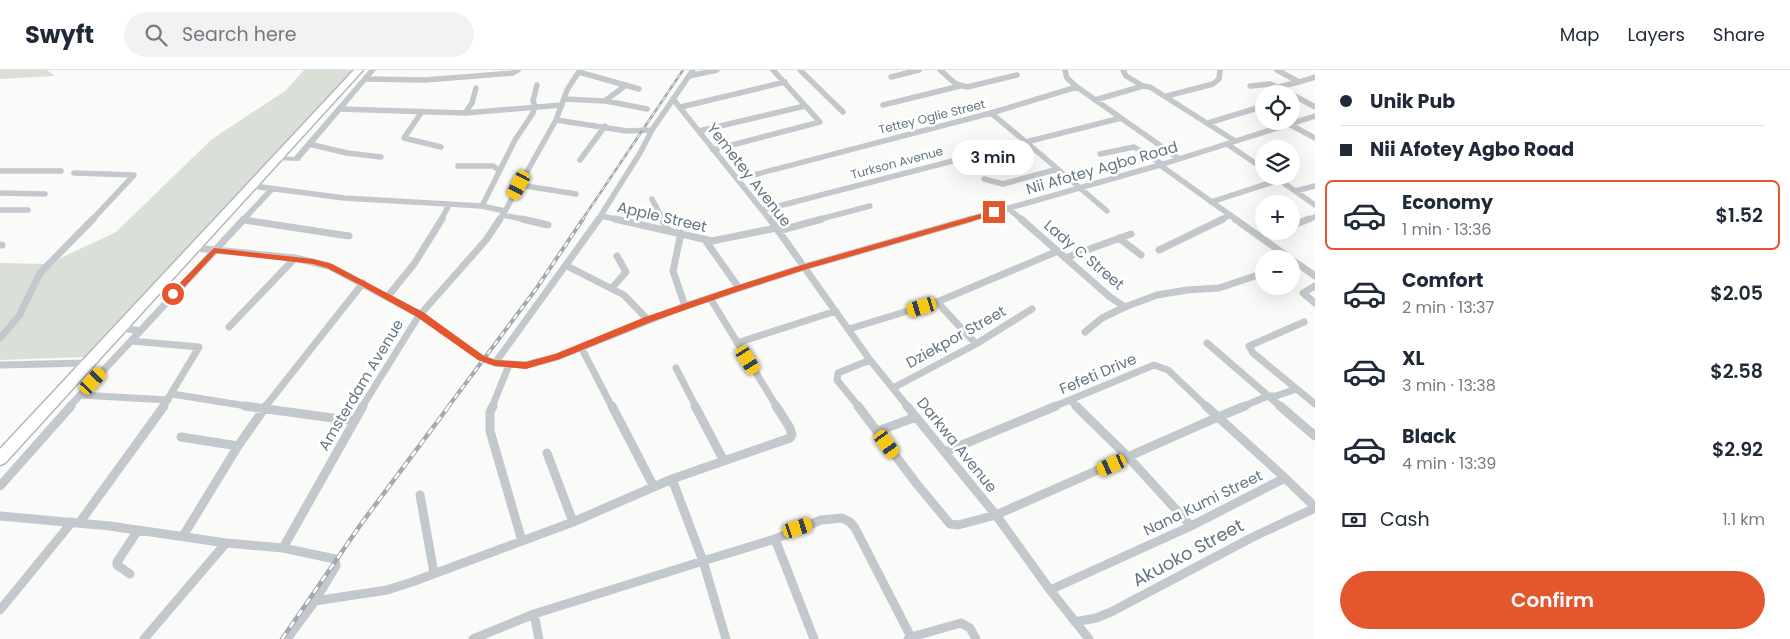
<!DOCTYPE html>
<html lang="en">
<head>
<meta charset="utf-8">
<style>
  :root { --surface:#fff; --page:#f2f2f3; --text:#1f2937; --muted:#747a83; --line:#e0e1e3; --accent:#e4572e }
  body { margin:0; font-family:Poppins,sans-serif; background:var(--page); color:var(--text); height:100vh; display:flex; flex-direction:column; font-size:19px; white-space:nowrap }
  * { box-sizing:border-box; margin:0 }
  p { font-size:16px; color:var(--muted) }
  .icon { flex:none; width:28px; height:28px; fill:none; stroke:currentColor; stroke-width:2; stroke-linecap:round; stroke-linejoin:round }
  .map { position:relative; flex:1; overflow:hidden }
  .side { display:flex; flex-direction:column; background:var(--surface); width:475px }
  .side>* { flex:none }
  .banner { display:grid; align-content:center; height:110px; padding:0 25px; background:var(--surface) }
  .buttons { position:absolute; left:1255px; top:15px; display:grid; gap:10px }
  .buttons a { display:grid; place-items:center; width:45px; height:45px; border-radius:50%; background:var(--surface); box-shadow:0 5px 20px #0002; font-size:25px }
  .end { position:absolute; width:22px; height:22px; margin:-11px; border:6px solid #e4572e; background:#fff; box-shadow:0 0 0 2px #fff }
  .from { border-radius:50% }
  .bubble { position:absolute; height:35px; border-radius:18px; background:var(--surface); box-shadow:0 5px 20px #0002; font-size:16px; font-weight:600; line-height:35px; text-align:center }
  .car { position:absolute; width:15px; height:30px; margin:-15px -8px; border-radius:6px; box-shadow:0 0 4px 1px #0007; background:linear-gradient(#f5c518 24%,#345 0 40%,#f5c518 0 76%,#345 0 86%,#f5c518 0) }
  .banner b { display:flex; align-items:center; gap:18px; height:48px; font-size:19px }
  .banner b+b { border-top:1px solid var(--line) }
  .banner i { width:12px; height:12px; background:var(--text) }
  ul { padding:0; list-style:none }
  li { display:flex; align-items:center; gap:15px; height:70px; margin:0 10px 8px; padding:0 15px; border:2px solid transparent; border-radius:8px }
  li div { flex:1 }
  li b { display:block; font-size:19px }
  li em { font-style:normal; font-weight:600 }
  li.selected { border-color:var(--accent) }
  li>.icon { width:45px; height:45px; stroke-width:1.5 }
  .pay { display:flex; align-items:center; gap:12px; height:55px; padding:0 25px; font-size:19px }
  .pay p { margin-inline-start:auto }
  .primary-button { display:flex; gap:10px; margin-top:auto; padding:10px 25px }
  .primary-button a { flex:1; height:58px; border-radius:30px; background:var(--accent); color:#fff; font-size:20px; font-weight:600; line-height:58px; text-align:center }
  header { display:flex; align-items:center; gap:30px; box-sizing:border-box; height:70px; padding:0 25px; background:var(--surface); border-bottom:1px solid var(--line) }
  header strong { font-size:24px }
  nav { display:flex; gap:28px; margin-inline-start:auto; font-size:18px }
  .search { width:350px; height:45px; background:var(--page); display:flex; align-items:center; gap:12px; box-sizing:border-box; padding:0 18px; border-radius:28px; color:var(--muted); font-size:19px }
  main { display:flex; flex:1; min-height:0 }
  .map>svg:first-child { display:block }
  .green { fill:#dadfd7 }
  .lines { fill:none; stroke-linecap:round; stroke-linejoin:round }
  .trunk-casing { stroke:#b4b9bd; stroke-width:3 }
  .minor-far2 { stroke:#c3c8cc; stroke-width:5.5 }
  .minor-far1 { stroke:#c3c8cc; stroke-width:7 }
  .minor { stroke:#c3c8cc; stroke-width:9 }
  .tertiary { fill:#c3c8cc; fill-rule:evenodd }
  .trunk { fill:#fff; fill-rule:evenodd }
  .rail-far2-casing { stroke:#a2aab0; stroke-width:2.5 }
  .rail-far1-casing { stroke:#a2aab0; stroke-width:4 }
  .rail-casing { stroke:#a2aab0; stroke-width:4.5 }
  .rail-far2 { stroke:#fff; stroke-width:1; stroke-dasharray:4.5; stroke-linecap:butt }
  .rail-far1 { stroke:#fff; stroke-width:2; stroke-dasharray:5.5; stroke-linecap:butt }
  .rail { stroke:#fff; stroke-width:2.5; stroke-dasharray:7; stroke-linecap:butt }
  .route { fill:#e4572e }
  .labels { text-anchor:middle; stroke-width:5; stroke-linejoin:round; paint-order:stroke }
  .far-street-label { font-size:12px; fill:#657683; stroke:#fff }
  .street-label { font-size:15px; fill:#657683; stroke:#fff }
  .near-street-label { font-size:18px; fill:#657683; stroke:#fff }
</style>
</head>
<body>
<header>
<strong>Swyft</strong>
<div class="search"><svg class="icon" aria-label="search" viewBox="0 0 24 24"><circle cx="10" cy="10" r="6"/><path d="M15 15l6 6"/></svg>Search here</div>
<nav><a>Map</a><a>Layers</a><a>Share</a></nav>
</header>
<main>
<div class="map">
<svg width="1315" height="569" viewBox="0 0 1315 569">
  <rect width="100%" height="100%" fill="#fafaf8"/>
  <!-- green -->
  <path class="green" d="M0 0H47L55 6 0 9Z
    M304 0H353L85 287 0 290V193L48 194 116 162 212 69 285 21Z"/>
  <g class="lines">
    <!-- trunk casing -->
    <g class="trunk-casing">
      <path id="trunk" d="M354 0H363L5 393 0 395V379Z"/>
    </g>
    <!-- minor-far2 -->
    <path class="minor-far2" d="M800 0 843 42
      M940 0 956 14 967 17 1017 5
      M1065 0 1067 8 1077 17
      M1123 0 1126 6 1143 16
      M1277 0 1299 12 1278 17 1290 24
      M579 2 639 19
      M689 6 717 0
      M891 7 919 0
      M365 9 425 10 513 3 518 0
      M1299 12 1315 7
      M1250 16 1270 14 1278 17
      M1291 24 1315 37
      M1167 26 1213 14 1219 9 1220 0
      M564 29 605 31 626 15
      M673 29 770 150
      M1095 30 1143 16 1150 17 1235 71
      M606 31 647 39
      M883 35 960 16
      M681 37 785 12
      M339 39 465 43 562 35
      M421 43 404 68 441 77
      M465 43 472 33 476 18
      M991 43 1026 72 1121 48 1178 88
      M556 50 627 61 652 60
      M1208 53 1264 36
      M1289 54 1315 68
      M699 61 805 36
      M309 74 347 83 381 87
      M1227 74 1264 99
      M713 80 820 52 773 0
      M1100 84 1134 77 1162 94
      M580 90 605 56
      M1160 95 1237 150
      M458 96H493L499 100
      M0 101H61
      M74 103 134 105 92 150
      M1274 106 1315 135
      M738 109 991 43 1077 17 1121 48
      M984 109 1003 114 1058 99
      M519 115 576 124
      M253 116 344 128 482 136 505 141 499 150
      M1295 121 1315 116
      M0 123 45 124
      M652 129 663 150
      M1211 132 1279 110
      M482 136 515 70 533 43 535 36 533 31 537 15
      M1008 138 1022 150
      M0 140H28
      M763 140 1026 72 1107 141
      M505 141 556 50 567 20 580 0
      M503 145 527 150
      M601 146 620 150
      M243 150 272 119
      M244 150H246
      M441 150 449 135
      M598 150 640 83 652 60 693 0
      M817 150 870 136
      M967 150 1160 95 1315 46
      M1220 150 1231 145
      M1306 150 1315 147"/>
    <!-- minor-far1 -->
    <path class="minor-far1" d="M522 149 548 155
      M615 149 712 171 776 158
      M662 149 668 160
      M770 149 870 290 908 337
      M1021 149 1110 227 1125 237 1157 225 1187 220 1219 218 1264 203
      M1235 149 1291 189
      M244 150 349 166
      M1291 156 1309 149
      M778 161 822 149
      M681 163 673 201 685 236
      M1262 167 1278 161
      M1119 168 1141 185
      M705 170 739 218
      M0 175H2
      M195 178 295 188 329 196 420 245 481 288 495 293 525 295 557 287 685 236 804 197 971 149
      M1159 180 1223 149
      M1065 188 1131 164
      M1291 189 1315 206
      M567 196 624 225 648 250
      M1315 216 1303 223 1315 233
      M612 218 626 202 617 186
      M388 226 414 194 442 149
      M710 228 777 337
      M937 232 976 274
      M1304 252 1249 276 1253 283 1315 334
      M229 257 295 188
      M122 258 140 261
      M849 259 937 232 1058 181
      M1085 262 1102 248 1125 237
      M0 268 19 246 40 203 93 149
      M131 271 244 149
      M737 273 836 241
      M1207 273 1281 337
      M581 277 612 337
      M495 293 599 149
      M0 295 87 293
      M676 298 696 337
      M893 318 976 274 1032 239
      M172 324 253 337
      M80 325 168 330
      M1070 330 1077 337
      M69 337 131 271 199 277 163 337
      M265 337 363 213
      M362 337 418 247 486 170 500 149
      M492 337 509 295
      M859 337 837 310 838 303 870 290
      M1053 337 1154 295 1168 300 1207 337
      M1242 337 1268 326H1276L1296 319"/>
    <!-- minor -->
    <path class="minor" d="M245 336 355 351
      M493 336 490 342V361L522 471
      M612 336 654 417
      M695 336 724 391
      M858 336 916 413 950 454 958 455 996 445 1218 347 1206 336
      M907 336 996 445 1050 520 1089 569
      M1076 336 1129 388 1191 456
      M1280 336 1315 366
      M878 361 916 347
      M181 367 238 376
      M945 382 1056 336
      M547 383 573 452
      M1285 408 1315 437
      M672 409 790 368 792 365 790 358 776 336
      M0 416 71 336
      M420 425 434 503
      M0 446 110 456 226 473
      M80 452 164 336
      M183 466 238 376 266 336
      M775 469 814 569
      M283 478 363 336
      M130 504 117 495V492L138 460
      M1050 520 1191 456 1285 408 1218 347 1245 336
      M0 540 72 452
      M534 544 703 491 726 569
      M1075 552 1096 548 1111 542 1253 467 1315 438
      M911 567 961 553 970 558 976 569
      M144 569 226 473 283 478 335 489 336 496 315 531
      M287 569 315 531 387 520 412 512 573 452 672 409 703 491 775 469 821 450 842 448 850 452 855 458 911 567 908 569
      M473 569 534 544 539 569"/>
    <!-- tertiary -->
    <path class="tertiary" d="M369 0H376L299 91 275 90V86L294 87Z"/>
    <!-- trunk -->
    <use href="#trunk" class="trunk"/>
    <!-- rail-far2 casing -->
    <g class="rail-far2-casing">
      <path id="rail-far2" d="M582 150 683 0"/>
    </g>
    <!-- rail-far1 casing -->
    <g class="rail-far1-casing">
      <path id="rail-far1" d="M448 337 536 219 583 149"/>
    </g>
    <!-- rail casing -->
    <g class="rail-casing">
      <path id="rail" d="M282 569 361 454 449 336"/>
    </g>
    <!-- rail-far2 -->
    <use href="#rail-far2" class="rail-far2"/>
    <!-- rail-far1 -->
    <use href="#rail-far1" class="rail-far1"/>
    <!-- rail -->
    <use href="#rail" class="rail"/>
  </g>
  <!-- route -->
  <path class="route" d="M994 140 998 142 997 144 807 199 742 220 651 252 560 289 526 299 495 296 478 290 417 247 360 215 327 198 313 194 216 183 176 226 173 227 169 224 214 178 313 189 332 194 423 242 484 286 495 290 526 292 555 284 645 247 736 216 802 195Z"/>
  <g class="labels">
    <!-- far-street labels -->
    <g class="far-street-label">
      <text transform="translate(932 47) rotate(-14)" y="4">Tettey Oglie Street</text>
      <text transform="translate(897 93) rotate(-15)" y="4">Turkson Avenue</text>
    </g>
    <!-- street labels -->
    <g class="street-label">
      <text transform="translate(1102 98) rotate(-16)" y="5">Nii Afotey Agbo Road</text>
      <text transform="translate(749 105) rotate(52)" y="5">Yemetey Avenue</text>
      <text transform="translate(662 147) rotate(13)" y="5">Apple Street</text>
      <text transform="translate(1084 185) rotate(40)" y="5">Lady C Street</text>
      <text transform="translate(956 267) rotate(-29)" y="5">Dziekpor Street</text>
      <text transform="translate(1098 304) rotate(-23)" y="5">Fefeti Drive</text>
      <text transform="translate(361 315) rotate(-59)" y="5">Amsterdam Avenue</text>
      <text transform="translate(957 375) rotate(51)" y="5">Darkwa Avenue</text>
      <text transform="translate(1203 433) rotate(-26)" y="5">Nana Kumi Street</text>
    </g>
    <!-- near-street labels -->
    <g class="near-street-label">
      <text transform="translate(1188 483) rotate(-28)" y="6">Akuoko Street</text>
    </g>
  </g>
</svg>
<div class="buttons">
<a><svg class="icon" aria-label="locate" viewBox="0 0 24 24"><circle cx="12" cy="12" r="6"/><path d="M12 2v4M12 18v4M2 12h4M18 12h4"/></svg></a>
<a><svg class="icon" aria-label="layers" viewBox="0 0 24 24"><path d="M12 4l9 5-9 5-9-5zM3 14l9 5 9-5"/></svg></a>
<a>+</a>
<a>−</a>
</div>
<i class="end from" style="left:173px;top:224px"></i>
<i class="end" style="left:994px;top:142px"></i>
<div class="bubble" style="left:952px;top:70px;width:82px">3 min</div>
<i class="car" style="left:519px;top:115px;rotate:208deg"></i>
<i class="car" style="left:922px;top:237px;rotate:253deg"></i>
<i class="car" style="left:748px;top:290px;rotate:148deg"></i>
<i class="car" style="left:93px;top:311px;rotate:43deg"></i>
<i class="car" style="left:887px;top:374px;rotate:144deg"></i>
<i class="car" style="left:1112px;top:395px;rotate:246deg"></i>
<i class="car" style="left:798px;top:458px;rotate:72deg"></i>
</div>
<section class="side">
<div class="banner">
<b><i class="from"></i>Unik Pub</b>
<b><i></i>Nii Afotey Agbo Road</b>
</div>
<ul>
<li class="selected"><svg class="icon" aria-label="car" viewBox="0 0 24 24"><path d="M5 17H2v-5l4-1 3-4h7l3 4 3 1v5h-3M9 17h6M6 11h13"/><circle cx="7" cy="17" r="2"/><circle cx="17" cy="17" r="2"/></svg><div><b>Economy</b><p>1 min · 13:36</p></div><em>$1.52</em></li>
<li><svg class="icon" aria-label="car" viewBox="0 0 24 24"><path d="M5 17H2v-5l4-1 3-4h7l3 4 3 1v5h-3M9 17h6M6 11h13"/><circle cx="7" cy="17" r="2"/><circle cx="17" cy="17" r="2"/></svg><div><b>Comfort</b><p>2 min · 13:37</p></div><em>$2.05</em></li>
<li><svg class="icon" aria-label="car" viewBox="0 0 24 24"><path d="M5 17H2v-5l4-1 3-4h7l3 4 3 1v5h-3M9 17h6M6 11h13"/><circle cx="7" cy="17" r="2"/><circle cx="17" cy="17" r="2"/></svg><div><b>XL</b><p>3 min · 13:38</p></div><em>$2.58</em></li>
<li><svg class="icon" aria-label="car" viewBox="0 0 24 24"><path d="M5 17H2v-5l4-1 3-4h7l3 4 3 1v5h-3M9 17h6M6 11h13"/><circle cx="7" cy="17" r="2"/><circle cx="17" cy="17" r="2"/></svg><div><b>Black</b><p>4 min · 13:39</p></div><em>$2.92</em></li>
</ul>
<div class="pay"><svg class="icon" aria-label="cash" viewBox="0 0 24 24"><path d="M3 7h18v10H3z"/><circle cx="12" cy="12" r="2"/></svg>Cash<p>1.1 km</p></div>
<div class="primary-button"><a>Confirm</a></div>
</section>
</main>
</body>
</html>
